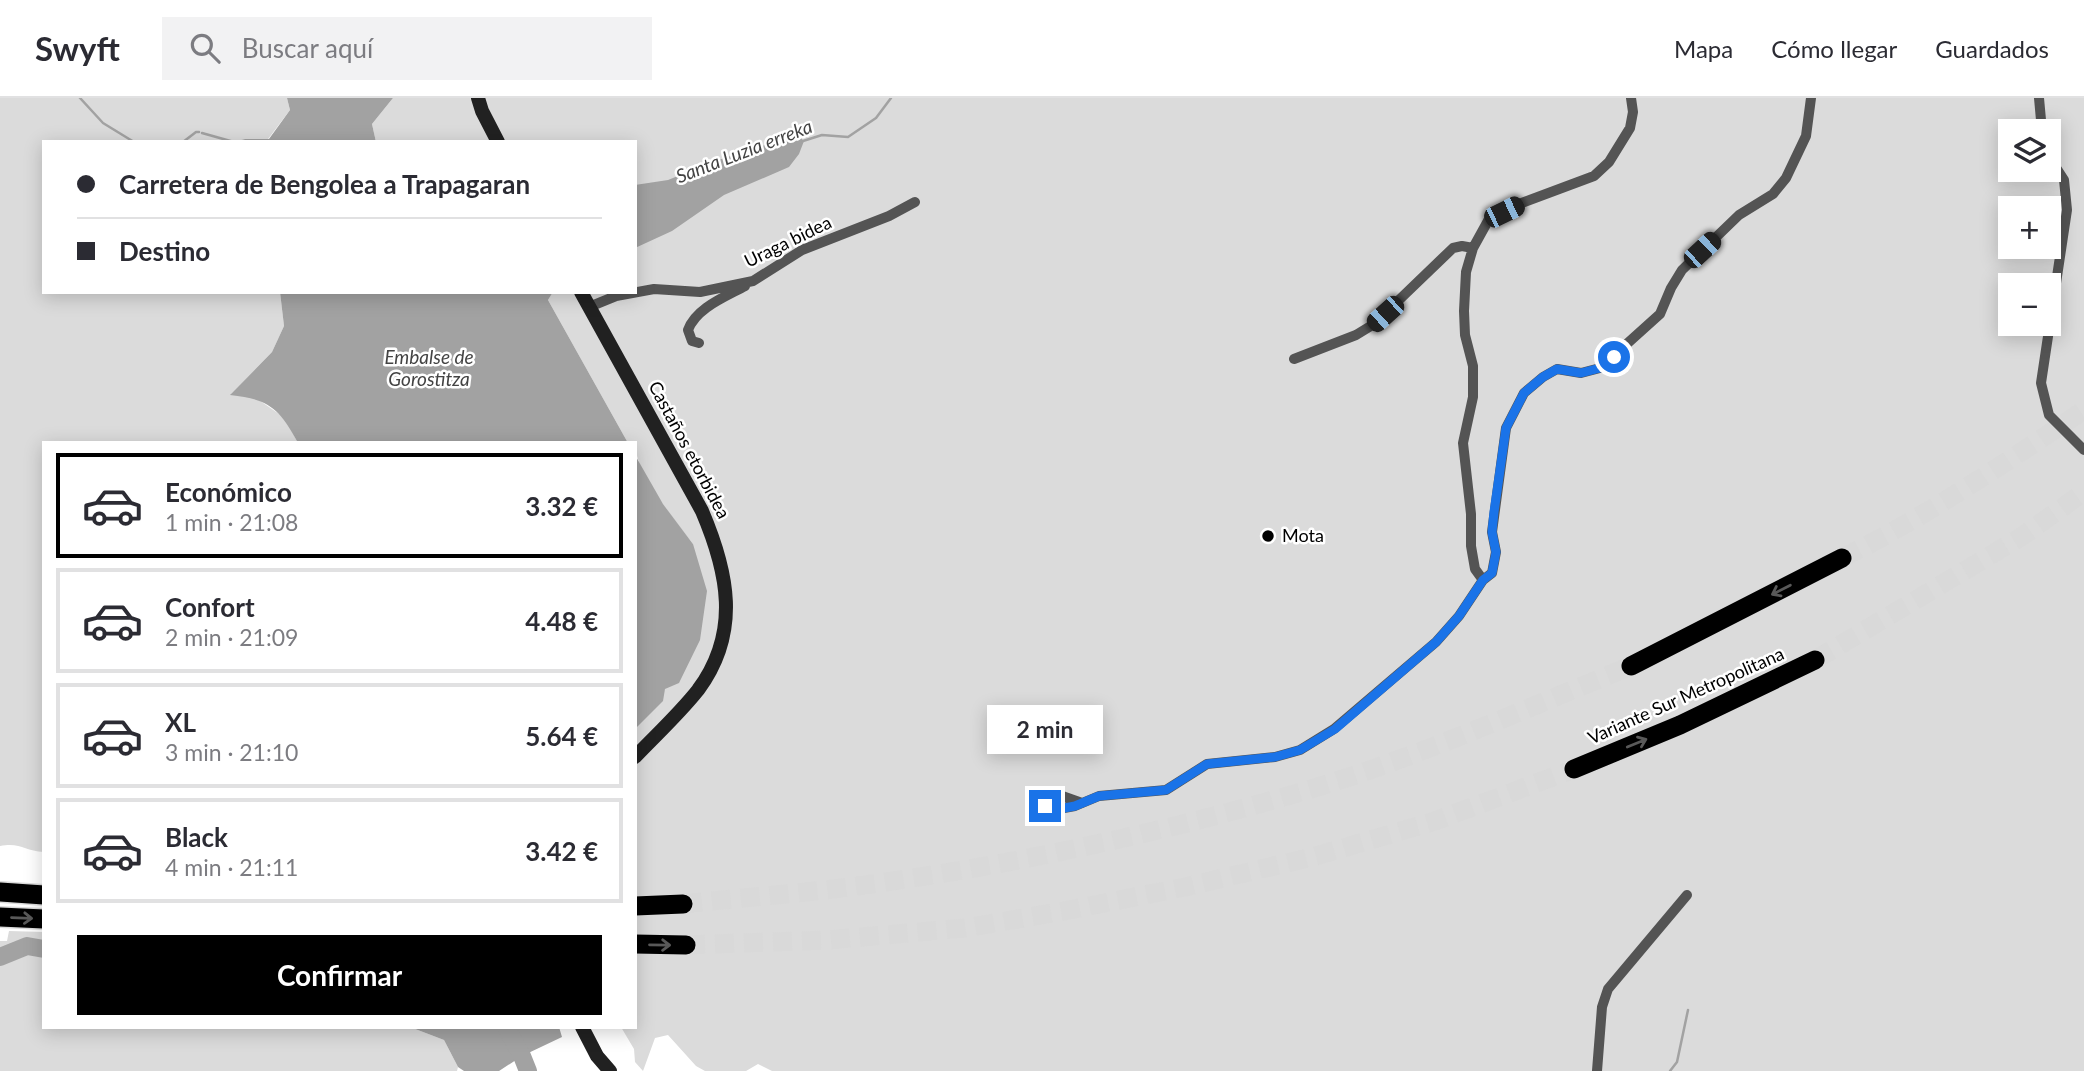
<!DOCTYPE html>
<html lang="es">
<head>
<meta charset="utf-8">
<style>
  :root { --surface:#fff; --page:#f2f2f3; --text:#2b2b33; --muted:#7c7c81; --line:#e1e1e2; --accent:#000 }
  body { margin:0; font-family:Lato,sans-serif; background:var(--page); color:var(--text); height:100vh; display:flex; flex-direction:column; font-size:26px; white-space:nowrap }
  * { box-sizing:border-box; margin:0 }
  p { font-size:23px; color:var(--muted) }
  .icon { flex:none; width:38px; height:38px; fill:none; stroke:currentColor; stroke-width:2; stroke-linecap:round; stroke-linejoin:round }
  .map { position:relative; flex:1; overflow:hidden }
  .details { position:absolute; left:42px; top:343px; width:595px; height:588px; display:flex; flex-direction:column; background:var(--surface); border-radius:0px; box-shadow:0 4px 18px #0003 }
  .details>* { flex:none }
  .guide { position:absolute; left:42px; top:42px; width:595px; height:154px; border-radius:0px; box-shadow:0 4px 18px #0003; display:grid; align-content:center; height:154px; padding:0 35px; background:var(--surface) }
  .fabs { position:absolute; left:1998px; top:21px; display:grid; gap:14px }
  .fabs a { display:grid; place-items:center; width:63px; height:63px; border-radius:0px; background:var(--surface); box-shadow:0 4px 18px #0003; font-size:35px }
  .end { position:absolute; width:32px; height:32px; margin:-16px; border:9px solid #1a73e8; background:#fff; box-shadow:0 0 0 4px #fff }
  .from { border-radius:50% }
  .bubble { position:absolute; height:49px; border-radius:0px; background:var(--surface); box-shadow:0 4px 18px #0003; font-size:23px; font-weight:700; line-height:49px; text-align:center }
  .car { position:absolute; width:21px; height:42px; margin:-21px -10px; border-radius:9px; box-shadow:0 0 5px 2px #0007; background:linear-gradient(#222 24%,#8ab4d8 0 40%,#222 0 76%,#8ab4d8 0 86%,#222 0) }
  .guide b { display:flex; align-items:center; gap:24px; height:66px; font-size:26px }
  .guide b+b { border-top:2px solid var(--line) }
  .guide i { width:18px; height:18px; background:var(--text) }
  ul { padding:12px 0 0; list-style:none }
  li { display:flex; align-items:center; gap:21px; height:105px; margin:0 14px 10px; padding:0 21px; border:4px solid var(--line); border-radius:0px }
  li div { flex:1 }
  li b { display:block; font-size:26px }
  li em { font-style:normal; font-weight:700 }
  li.current { border-color:var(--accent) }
  li>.icon { width:63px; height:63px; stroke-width:1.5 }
  .cta { display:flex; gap:14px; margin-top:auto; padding:14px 35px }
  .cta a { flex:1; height:80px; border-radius:0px; background:var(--accent); color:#fff; font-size:28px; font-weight:700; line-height:80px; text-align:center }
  header { display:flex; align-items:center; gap:42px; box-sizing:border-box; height:98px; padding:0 35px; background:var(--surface); border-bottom:2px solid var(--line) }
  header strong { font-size:33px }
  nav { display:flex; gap:38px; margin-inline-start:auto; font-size:24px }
  .search { width:490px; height:63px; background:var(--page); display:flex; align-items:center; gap:18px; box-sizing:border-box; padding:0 24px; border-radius:0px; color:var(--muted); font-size:26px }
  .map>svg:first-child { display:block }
  .green { fill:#dbdbdb; fill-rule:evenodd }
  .water { fill:#a2a2a2 }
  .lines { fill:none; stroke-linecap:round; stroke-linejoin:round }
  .stream { stroke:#a2a2a2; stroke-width:2.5 }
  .river { stroke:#a2a2a2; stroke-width:18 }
  .highway-tunnel { stroke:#d9d9d9; stroke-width:19; stroke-dasharray:19 10; stroke-linecap:butt }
  .highway-casing { stroke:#dbdbdb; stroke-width:22 }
  .street { stroke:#545454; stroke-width:10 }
  .secondary { stroke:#212121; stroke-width:14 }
  .highway { stroke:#000; stroke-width:19 }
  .oneway { stroke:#595959 }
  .route { stroke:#1a73e8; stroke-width:9 }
  .poi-dot { fill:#000; stroke:#fff; stroke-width:2.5 }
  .labels { text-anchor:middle; stroke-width:5; stroke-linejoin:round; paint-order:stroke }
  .street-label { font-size:18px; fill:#000; stroke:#fff }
  .poi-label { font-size:18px; fill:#000; stroke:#fff; text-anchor:start }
  .water-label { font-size:19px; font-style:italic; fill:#434343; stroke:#fff }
</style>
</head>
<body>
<header>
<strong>Swyft</strong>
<div class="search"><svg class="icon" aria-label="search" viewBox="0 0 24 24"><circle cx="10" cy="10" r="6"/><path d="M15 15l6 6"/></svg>Buscar aquí</div>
<nav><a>Mapa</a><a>Cómo llegar</a><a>Guardados</a></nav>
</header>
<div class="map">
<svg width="2084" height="973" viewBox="0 0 2084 973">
  <rect width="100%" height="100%" fill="#fff"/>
  <!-- green -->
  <path class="green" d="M0 0H287L290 12 268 41H245L233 44H44V194H280L284 228 272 254 231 296 256 300 285 320 298 345H44V754C24 753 21 744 0 748Z
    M393 0H2084V973H772L758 966 746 973H705L696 968 668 937 655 940 643 973 635 964 634 951 621 929H635V631L665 591 693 446C675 422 635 375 635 345H628L548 202 553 194H635V44H376L372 26ZM2011 33H2049V72H2011ZM2011 110H2049V149H2011ZM2011 187H2049V226H2011Z
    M9 833 44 834V929H410L444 942 458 969 457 973H0V843H7Z"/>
  <!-- water -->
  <path class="water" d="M287 0H393L372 26 376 44H233L245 41H269L290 12Z
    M797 37 804 43 799 56 789 69 724 97 672 133 635 150V87L668 82 715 63Z
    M280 194H553L548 202 628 345H298C280 311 269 301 230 297L272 254 284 228Z
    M635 357 663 406 693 446 707 493 700 542 679 585 665 591 663 603 635 631Z
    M410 929H559L562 939 522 958 499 973H464L458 969 444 942Z"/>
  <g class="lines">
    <!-- stream -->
    <path class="stream" d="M80 0 103 25 134 44
      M202 35 234 44
      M803 43 822 37 848 39 876 20 891 0
      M183 44 196 34H199
      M1670 973 1677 964 1688 912"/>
    <!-- river -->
    <path class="river" d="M0 859 27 848 44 851
      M506 929 522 958 528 973"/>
    <!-- highway-tunnel -->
    <path class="highway-tunnel" d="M1842 460C1927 418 2005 365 2084 312
      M1815 562 2021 439 2084 394
      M683 806C730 801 778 797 825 792 984 773 1147 739 1301 694 1414 661 1522 612 1631 568
      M686 847 828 842 965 830 1064 813 1185 789 1316 758 1435 723 1574 671"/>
    <!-- highway casing -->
    <g class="highway-casing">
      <path id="highway" d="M1631 568 1842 460
        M1574 671 1680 627 1815 562
        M0 794 44 797
        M635 808 683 806
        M0 819 44 821
        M635 846 686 847"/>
    </g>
    <!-- street -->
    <path class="street" d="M1631 0 1633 14 1630 30 1609 64 1594 78 1519 106 1489 121 1473 150 1466 174 1464 213 1465 237 1473 268V299L1463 345 1471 416V448L1475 471 1483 482 1492 475 1496 454 1492 434 1506 330 1524 295 1543 279 1557 271 1581 275 1600 270 1660 216 1671 190 1682 172 1739 117 1773 96 1786 80 1806 38 1811 0
      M2039 0 2042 33
      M2049 59 2064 82 2067 112 2041 285 2049 317 2084 352
      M589 209 616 198 654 191 700 194 753 183 802 152 889 118 915 104
      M699 245 692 243 688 232C696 210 725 199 745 188
      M1294 261 1356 237 1374 226 1453 150 1462 148 1473 150
      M1082 705 1051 694 1043 703 1045 708 1053 712 1075 708 1099 698 1166 692 1207 666 1275 659 1300 652 1334 631 1436 544 1459 518 1483 482
      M1597 973 1602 909 1608 891 1687 797"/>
    <!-- secondary -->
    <path class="secondary" d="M478 0 482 13 498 44
      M581 194 702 413C728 474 741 534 698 592 679 616 656 637 635 659
      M582 929 597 958 610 973"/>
    <!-- highway -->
    <use href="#highway" class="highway"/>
  </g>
  <!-- one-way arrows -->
  <defs><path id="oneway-shaft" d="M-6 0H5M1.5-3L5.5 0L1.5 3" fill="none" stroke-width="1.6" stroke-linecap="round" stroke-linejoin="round" transform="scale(1.75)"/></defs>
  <g class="oneway">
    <use href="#oneway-shaft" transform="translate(1781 492) rotate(153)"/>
    <use href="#oneway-shaft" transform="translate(1637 645) rotate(-22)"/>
    <use href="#oneway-shaft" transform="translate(22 820) rotate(2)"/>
    <use href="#oneway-shaft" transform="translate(660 847) rotate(1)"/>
  </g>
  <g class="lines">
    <!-- route -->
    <path class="route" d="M1045 708 1054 712 1075 708 1099 698 1166 692 1207 666 1275 659 1300 652 1335 631 1436 544 1459 518 1483 482 1492 475 1496 454 1492 434 1494 414 1506 330 1524 295 1543 279 1557 271 1581 275 1600 270 1614 259"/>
  </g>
  <!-- markers -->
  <circle class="poi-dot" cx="1268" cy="438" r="7"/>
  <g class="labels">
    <!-- street labels -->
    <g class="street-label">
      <text transform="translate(788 144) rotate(-26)" y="6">Uraga bidea</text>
      <text transform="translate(689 352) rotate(62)" y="6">Castaños etorbidea</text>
      <text transform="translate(1686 598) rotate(-24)" y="6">Variante Sur Metropolitana</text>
    </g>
    <!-- poi labels -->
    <g class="poi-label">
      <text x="1282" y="444">Mota</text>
    </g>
    <!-- water labels -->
    <g class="water-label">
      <text transform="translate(744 53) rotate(-21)" y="7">Santa Luzia erreka</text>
      <text x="429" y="266">Embalse de<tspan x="429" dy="22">Gorostitza</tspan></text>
    </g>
  </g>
</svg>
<div class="fabs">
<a><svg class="icon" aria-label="layers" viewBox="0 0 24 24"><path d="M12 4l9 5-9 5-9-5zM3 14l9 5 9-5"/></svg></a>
<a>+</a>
<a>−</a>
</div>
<i class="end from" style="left:1614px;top:259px"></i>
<i class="end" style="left:1045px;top:708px"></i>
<div class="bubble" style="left:987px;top:607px;width:116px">2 min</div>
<i class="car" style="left:1504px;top:114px;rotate:64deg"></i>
<i class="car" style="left:1702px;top:152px;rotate:47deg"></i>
<i class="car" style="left:1385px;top:216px;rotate:228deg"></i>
<div class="guide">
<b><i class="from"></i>Carretera de Bengolea a Trapagaran</b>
<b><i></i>Destino</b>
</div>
<section class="details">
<ul>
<li class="current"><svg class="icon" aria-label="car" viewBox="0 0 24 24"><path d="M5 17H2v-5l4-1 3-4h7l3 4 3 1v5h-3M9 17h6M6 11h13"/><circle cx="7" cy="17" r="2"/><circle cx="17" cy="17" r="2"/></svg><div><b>Económico</b><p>1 min · 21:08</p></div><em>3.32 €</em></li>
<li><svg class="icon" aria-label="car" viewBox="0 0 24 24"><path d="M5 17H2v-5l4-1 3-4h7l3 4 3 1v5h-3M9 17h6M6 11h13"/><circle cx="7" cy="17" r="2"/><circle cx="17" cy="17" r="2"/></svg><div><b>Confort</b><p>2 min · 21:09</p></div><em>4.48 €</em></li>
<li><svg class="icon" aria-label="car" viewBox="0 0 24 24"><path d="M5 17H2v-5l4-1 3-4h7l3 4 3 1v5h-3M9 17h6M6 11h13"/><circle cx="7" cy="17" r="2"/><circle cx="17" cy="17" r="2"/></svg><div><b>XL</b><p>3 min · 21:10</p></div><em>5.64 €</em></li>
<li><svg class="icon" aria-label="car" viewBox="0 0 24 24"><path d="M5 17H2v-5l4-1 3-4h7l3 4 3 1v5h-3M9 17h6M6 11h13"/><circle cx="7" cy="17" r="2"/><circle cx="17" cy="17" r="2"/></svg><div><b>Black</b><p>4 min · 21:11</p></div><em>3.42 €</em></li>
</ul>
<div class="cta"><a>Confirmar</a></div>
</section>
</div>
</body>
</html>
